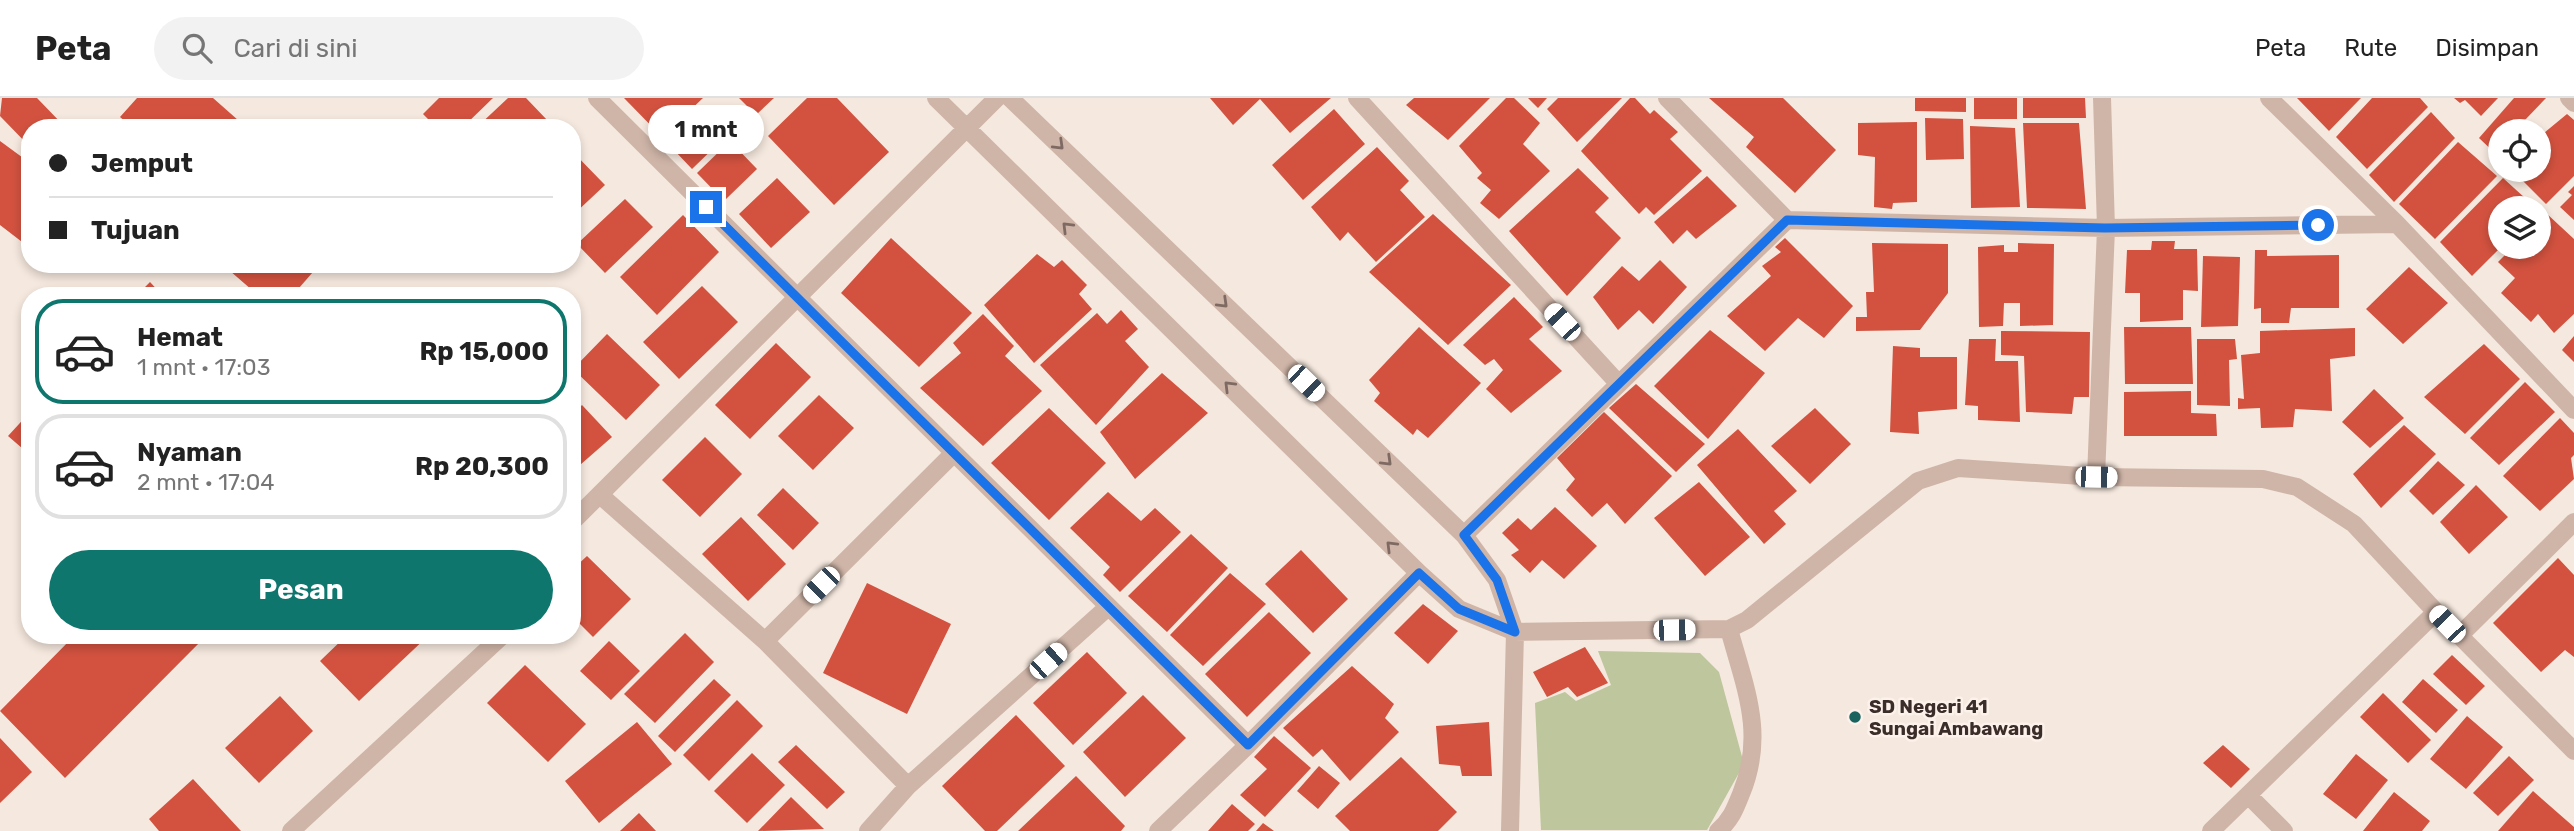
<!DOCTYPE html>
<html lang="id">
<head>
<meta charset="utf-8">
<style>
  :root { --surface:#fff; --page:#f2f2f2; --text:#222; --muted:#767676; --line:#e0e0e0; --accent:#0f766e }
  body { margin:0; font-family:Rubik,sans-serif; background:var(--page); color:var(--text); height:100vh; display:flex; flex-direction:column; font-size:26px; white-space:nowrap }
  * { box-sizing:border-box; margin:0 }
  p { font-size:23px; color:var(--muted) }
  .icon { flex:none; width:38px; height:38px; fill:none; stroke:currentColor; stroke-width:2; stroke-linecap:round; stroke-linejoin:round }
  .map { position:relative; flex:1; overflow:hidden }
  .drawer { position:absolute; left:21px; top:189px; width:560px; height:357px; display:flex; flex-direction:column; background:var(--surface); border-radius:28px; box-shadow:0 4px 10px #0003 }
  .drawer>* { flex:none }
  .top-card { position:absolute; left:21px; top:21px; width:560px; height:154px; border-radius:28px; box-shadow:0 4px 10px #0003; display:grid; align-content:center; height:154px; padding:0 28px; background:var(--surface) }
  .fabs { position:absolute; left:2488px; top:21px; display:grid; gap:14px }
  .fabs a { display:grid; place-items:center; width:63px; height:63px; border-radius:50%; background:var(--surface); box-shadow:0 4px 10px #0003; font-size:35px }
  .end { position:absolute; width:32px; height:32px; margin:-16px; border:9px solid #1a73e8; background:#fff; box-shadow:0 0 0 4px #fff }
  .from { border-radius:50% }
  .bubble { position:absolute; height:49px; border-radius:24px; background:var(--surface); box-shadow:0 4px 10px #0003; font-size:23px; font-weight:700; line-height:49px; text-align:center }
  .car { position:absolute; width:21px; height:42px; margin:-21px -10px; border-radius:9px; box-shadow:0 0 5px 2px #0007; background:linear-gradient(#fff 24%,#345 0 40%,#fff 0 76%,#345 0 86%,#fff 0) }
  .top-card b { display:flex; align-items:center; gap:24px; height:66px; font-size:26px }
  .top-card b+b { border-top:2px solid var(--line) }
  .top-card i { width:18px; height:18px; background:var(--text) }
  ul { padding:12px 0 0; list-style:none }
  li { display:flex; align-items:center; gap:21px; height:105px; margin:0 14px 10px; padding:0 14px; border:4px solid var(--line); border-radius:28px }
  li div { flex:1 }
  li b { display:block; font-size:26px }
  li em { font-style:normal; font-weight:700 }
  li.selected { border-color:var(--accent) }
  li>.icon { width:63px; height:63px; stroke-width:1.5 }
  .button { display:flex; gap:14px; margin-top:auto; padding:14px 28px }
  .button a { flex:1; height:80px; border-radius:42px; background:var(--accent); color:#fff; font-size:28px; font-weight:700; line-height:80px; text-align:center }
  header { display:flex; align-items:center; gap:42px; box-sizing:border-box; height:98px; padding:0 35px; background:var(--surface); border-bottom:2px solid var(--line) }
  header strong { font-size:33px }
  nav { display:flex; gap:38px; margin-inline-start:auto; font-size:24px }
  .search { width:490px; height:63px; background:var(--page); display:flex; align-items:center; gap:18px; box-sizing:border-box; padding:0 24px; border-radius:38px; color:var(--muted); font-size:26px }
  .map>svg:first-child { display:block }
  .green { fill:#bdc69c }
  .building { fill:#d2523f }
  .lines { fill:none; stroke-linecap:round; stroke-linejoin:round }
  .minor { stroke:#cfb5a8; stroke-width:18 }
  .oneway { stroke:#7e6a62 }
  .route { stroke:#1a73e8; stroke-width:9 }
  .poi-dot { fill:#19625e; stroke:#fcf2eb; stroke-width:2.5 }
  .labels { text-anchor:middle; stroke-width:5; stroke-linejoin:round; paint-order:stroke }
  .poi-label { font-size:19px; font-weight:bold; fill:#3b2d29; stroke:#fcf2eb; text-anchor:start }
</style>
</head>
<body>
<header>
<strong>Peta</strong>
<div class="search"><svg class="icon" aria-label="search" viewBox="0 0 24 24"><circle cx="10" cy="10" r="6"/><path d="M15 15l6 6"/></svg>Cari di sini</div>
<nav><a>Peta</a><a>Rute</a><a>Disimpan</a></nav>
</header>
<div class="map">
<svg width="2574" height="733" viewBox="0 0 2574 733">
  <rect width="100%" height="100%" fill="#f5e8de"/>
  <!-- green -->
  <path class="green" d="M1598 553 1700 555 1719 574 1744 666 1707 732H1541L1535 605 1565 594 1576 603 1611 587Z"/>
  <!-- building -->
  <path class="building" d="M2 0H37L66 30H30V49L0 18Z
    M137 0H213L247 30H133L120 19Z
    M439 0H493L462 30H437L423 16Z
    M508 0H526L548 23 542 30H476Z
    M624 0H703L662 39Z
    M739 0H774L756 17Z
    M807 0H837L889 54 834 107 768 38Z
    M1210 0H1331L1290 35 1260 1 1233 27Z
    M1414 0H1490L1448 42 1406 7Z
    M1506 0H1514L1540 25 1523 46 1550 73 1499 121 1480 105 1491 92 1477 80 1482 75 1459 48Z
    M1528 0H1547L1538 10Z
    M1558 0H1622L1577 44 1547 11Z
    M1630 0H1635L1650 16 1654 12 1678 34 1670 41 1702 73 1654 117 1646 109 1639 116 1581 53Z
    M1709 0H1783L1836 52 1795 95 1746 49 1754 39Z
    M1915 0H1966V14L1915 13Z
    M1974 0H2017V21H1974Z
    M2023 0H2085L2086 20H2023Z
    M2297 0H2361L2329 33Z
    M2372 0H2420L2428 9 2367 71 2336 39Z
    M2454 0H2498L2481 18 2465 2 2460 5Z
    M2514 0H2546L2525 22 2535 33H2501V61L2479 40Z
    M1334 11 1365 46 1303 102 1272 67Z
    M2431 14 2455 40 2394 104 2369 77Z
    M2567 16 2574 22V78L2546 106 2512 72H2539V39Z
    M1925 20 1963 21 1964 61 1926 62Z
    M701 23 720 44 692 71 673 51Z
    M1917 24V104L1893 105 1892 111 1874 109 1875 59 1858 57V25Z
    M2023 25H2079L2086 111 2027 110Z
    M1970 28 2015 30 2020 109 1971 110Z
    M0 43 30 65V142L26 147 0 127Z
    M730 43 757 71 724 103 697 75Z
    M2458 44 2497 78 2435 141 2399 106Z
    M1377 49 1409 83 1400 92 1425 119 1376 164 1348 134 1340 143 1311 109Z
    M572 53 605 87 572 118Z
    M1578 70 1609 100 1595 114 1621 140 1567 198 1509 133Z
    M1707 78 1737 108 1696 141 1687 132 1673 146 1654 124Z
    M777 80 810 114 771 150 739 116Z
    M2503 80 2536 110H2501V149L2472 178 2440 144Z
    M2574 88V122L2560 109 2572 97 2568 94Z
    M625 101 653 129 605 175 577 146Z
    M2546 115 2574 141V216L2554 235 2538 216 2531 224 2501 195 2515 180 2498 164 2513 149H2539V122Z
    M1433 116 1511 187 1448 247 1369 174Z
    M683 117 719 154 657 217 620 179Z
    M891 140 972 215 919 269 841 195Z
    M1785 140 1853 208 1824 240 1798 220 1765 253 1727 218 1771 178 1762 168 1781 154 1775 149Z
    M2152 143H2175L2174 151H2197L2198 193 2183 192V222L2140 224V195H2125L2127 152H2151Z
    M1872 145 1948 146V195L1920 232 1856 233V219H1867L1866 194H1874Z
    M2018 145 2054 146 2053 227 2020 228V205H2004L2003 228 1979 229 1978 149 2004 147V154H2018Z
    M2255 152H2267V158L2339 157V210H2291L2289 225H2261V210L2254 211Z
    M1037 156 1054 169 1062 162 1087 187 1079 196 1092 211 1034 265 984 207Z
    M2203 158 2240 159 2238 228 2201 229Z
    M1660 162 1687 189 1653 226 1639 212 1618 232 1593 199 1622 168 1639 183Z
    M222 166H320L292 198H259Z
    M2409 169 2448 205 2403 246 2366 211Z
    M150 184 163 198H136Z
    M702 188 738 224 679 281 643 244Z
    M1514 199 1543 229 1529 241 1562 273 1511 315 1486 291 1503 272 1494 261 1485 267 1463 247Z
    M1121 212 1138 231 1125 243 1149 269 1096 327 1040 267 1097 215 1107 226Z
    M983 216 1014 248 1005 258 1042 293 983 348 920 290 961 255 953 245Z
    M1419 229 1481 285 1428 340 1417 331 1413 337 1374 303 1380 295 1369 282Z
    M2124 229H2191L2193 286H2125Z
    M2355 230V258L2330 261 2332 313 2295 311 2293 329 2261 330 2260 310 2238 311V300L2244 301 2241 257 2260 255V233Z
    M1710 232 1765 275 1708 341 1654 288Z
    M2001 233 2090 234 2089 299H2074L2072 316 2026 314 2024 258 2001 257Z
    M607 236 660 287 626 322 573 271Z
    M2574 238V264L2562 252Z
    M1969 241H1996L1995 263H2018L2020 324 1978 322V308L1965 307Z
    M2197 241H2235L2237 261 2229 262 2230 308 2197 307Z
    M776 245 811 279 750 341 715 307Z
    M2484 246 2520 281 2465 336 2424 299Z
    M1893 248 1920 250V259H1957V311L1918 314 1919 336 1890 334Z
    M1162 275 1208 315 1135 381 1100 334Z
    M2525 284 2555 314 2499 367 2470 340Z
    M1636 286 1705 346 1676 374 1609 310Z
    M2374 291 2404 320 2370 350 2342 324Z
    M2191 293V315L2216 316 2217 338H2124V294Z
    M819 297 854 330 813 372 778 338Z
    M582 307 612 339 572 374V317Z
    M1049 310 1106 365 1049 422 991 365Z
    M1815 310 1851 346 1810 386 1771 348Z
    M30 314V357L8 338Z
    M1604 314 1672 378 1625 426 1607 405 1592 419 1566 392 1575 381 1557 360Z
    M2560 320 2574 335V357L2571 360 2574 381 2540 413 2503 378Z
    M2404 327 2436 356 2381 410 2353 376Z
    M1738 331 1797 393 1774 413 1786 426 1764 446 1697 367Z
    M705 339 742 376 700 419 662 382Z
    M2438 363 2465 387 2433 417 2409 393Z
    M1699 384 1750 439 1705 478 1654 420Z
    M2476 387 2508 419 2469 456 2440 424Z
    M783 390 819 425 793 452 757 417Z
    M1108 394 1141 423 1155 410 1181 434 1120 494 1103 477 1110 469 1070 430Z
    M1555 409 1597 448 1564 481 1542 462 1530 475 1511 457 1519 452 1502 435 1518 420 1531 432Z
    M741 419 786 466 748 503 702 456Z
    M1191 436 1228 470 1167 534 1128 498Z
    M1301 452 1348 501 1313 535 1265 486Z
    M587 458 631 501 593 539 572 518V472Z
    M2558 460 2574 477V559L2565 552 2541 574 2493 525Z
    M1230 475 1266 506 1203 568 1170 537Z
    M867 485 951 526 907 616 823 575Z
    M1423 506 1458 533 1428 566 1394 535Z
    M1269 514 1311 555 1247 619 1205 576Z
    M685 535 714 564 655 625 624 596Z
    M75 537H207L65 680 0 613Z
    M347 537H429L359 603 320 563Z
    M609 543 640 573 611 602 580 573Z
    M1585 549 1608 585 1577 599 1568 589 1547 599 1533 574Z
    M1087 554 1127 595 1073 647 1033 605Z
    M2452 557 2485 588 2466 607 2433 576Z
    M525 567 586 626 548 664 487 605Z
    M1352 568 1394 606 1385 620 1399 634 1350 683 1322 651 1313 659 1283 630Z
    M714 581 731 597 675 654 658 638Z
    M2423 581 2458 612 2436 635 2402 604Z
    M2383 595 2431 642 2408 665 2360 619Z
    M1143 597 1186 640 1125 699 1083 654Z
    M280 598 313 633 259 685 225 650Z
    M737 602 763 628 709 683 683 657Z
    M1016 617 1065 668 997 733H985L942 688Z
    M2467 618 2503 649 2466 691 2430 661Z
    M637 624 672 666 599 725 565 683Z
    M1489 624 1492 678H1462L1460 668 1439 666 1436 628Z
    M1274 638 1311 670 1265 719 1240 697 1267 671 1254 659Z
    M0 640 32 674 0 705Z
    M796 647 845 694 827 711 778 664Z
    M2223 647 2250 671 2231 690 2203 665Z
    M752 655 785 687 747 725 714 693Z
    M2356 656 2388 682 2356 721 2323 696Z
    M2509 658 2534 682 2498 718 2473 695Z
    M1401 659 1457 714 1438 733H1350L1335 718Z
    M1319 668 1340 685 1318 711 1297 693Z
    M1076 678 1125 728 1121 733H1018Z
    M193 681 241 733H159L149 721Z
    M2533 693 2574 729V733H2498Z
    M2394 694 2430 723 2422 733H2363Z
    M791 699 824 731 758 733Z
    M1232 706 1255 726 1248 733H1208Z
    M639 715 656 733H620Z
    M1263 725 1274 733H1256Z"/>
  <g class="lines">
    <!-- minor -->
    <path class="minor" d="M597 0 1248 647
      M936 0 1419 475 1459 511 1515 534
      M1010 0 1464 437 1497 482 1515 534
      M1357 0 1618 285
      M1667 0 1787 122
      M2269 0 2397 126 2574 312
      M2569 0 2574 5
      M2096 379 2106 130 2102 0
      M600 397 765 543 908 688
      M572 424 997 0
      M1464 437 1787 122 2106 130 2397 126
      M2459 538 2574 424
      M765 543 954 355
      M2248 697 2284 733
      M291 733 503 537
      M868 733 908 688 1108 509
      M1158 733 1248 647 1419 475
      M1510 733 1515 534 1729 531 1747 522 1918 383 1958 370 2096 379 2263 381 2297 389 2354 426 2436 514 2574 653
      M1718 733C1731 722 1735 711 1741 696 1766 636 1745 590 1729 531
      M2211 733 2436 514"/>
  </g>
  <!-- one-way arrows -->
  <defs><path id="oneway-chevron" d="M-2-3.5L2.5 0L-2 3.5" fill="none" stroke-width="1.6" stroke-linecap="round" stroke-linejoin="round" transform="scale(1.75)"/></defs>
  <g class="oneway">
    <use href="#oneway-chevron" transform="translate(1059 47) rotate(44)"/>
    <use href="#oneway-chevron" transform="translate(1067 129) rotate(-135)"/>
    <use href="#oneway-chevron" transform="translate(1223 205) rotate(44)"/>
    <use href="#oneway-chevron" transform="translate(1229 288) rotate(-135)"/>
    <use href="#oneway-chevron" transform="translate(1387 363) rotate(44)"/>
    <use href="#oneway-chevron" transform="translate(1391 448) rotate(-135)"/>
  </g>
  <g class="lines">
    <!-- route -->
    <path class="route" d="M706 109 1248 647 1419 475 1459 511 1515 534 1497 482 1464 437 1787 122 2105 130 2318 127"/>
  </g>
  <!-- markers -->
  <circle class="poi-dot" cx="1855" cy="619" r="7"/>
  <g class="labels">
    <!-- poi labels -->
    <g class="poi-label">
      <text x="1869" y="615">SD Negeri 41<tspan x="1869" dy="22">Sungai Ambawang</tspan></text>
    </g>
  </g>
</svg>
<div class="fabs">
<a><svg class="icon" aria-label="locate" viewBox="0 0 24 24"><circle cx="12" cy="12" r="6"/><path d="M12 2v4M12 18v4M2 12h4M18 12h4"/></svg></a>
<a><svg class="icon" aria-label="layers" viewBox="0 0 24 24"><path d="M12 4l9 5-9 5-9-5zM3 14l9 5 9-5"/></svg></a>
</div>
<i class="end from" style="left:2318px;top:127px"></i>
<i class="end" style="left:706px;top:109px"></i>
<div class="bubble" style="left:648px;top:7px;width:116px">1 mnt</div>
<i class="car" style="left:1562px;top:224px;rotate:317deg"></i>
<i class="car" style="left:1306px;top:285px;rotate:134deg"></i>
<i class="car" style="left:2096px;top:379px;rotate:91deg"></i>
<i class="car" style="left:821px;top:487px;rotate:225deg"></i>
<i class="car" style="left:2447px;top:526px;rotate:316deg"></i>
<i class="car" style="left:1674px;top:532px;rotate:89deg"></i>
<i class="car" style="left:1048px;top:563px;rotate:48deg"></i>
<div class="top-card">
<b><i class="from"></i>Jemput</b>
<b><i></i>Tujuan</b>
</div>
<section class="drawer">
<ul>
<li class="selected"><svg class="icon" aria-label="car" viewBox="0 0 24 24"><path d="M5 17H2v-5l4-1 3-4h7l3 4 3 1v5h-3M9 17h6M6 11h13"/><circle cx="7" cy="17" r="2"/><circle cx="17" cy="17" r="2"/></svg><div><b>Hemat</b><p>1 mnt · 17:03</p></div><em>Rp 15,000</em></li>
<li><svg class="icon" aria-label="car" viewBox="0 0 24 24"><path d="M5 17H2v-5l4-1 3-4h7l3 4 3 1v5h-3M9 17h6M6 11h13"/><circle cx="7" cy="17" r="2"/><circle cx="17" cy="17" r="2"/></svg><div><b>Nyaman</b><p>2 mnt · 17:04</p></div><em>Rp 20,300</em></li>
</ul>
<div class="button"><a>Pesan</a></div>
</section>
</div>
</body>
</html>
